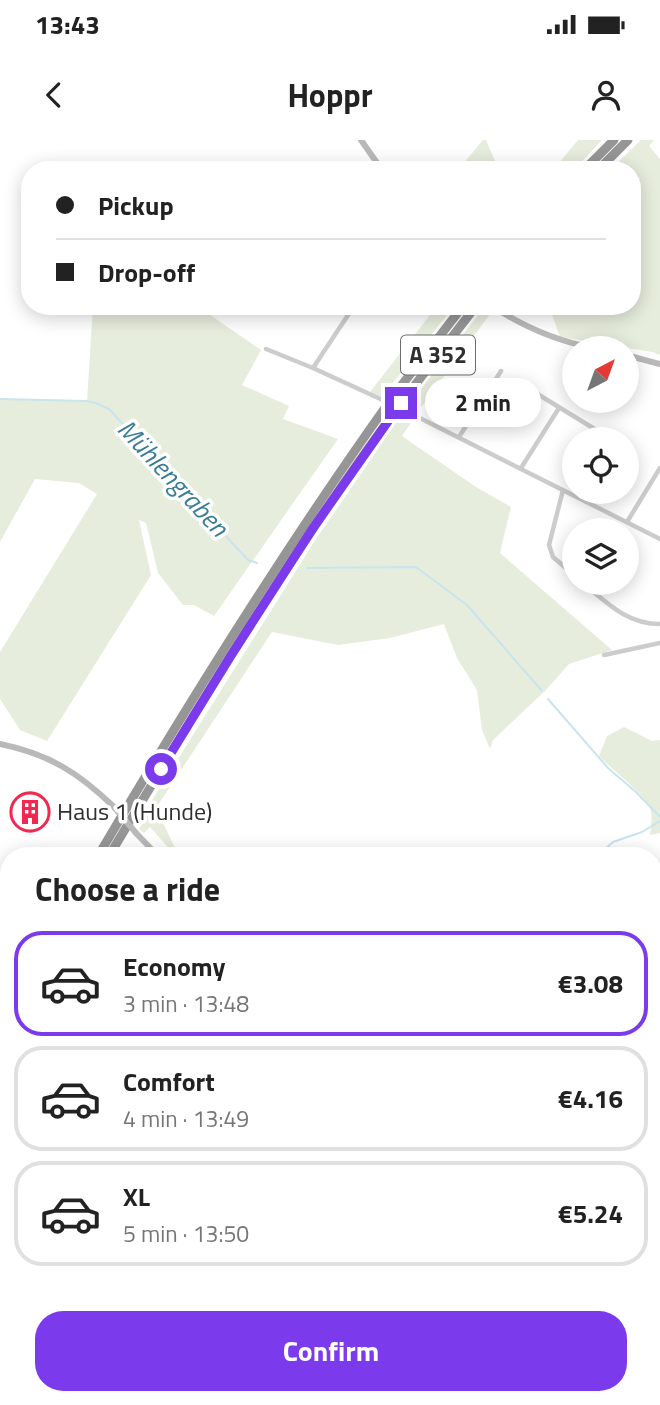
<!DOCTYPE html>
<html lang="en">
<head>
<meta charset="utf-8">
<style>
  :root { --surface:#fff; --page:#f6f6f6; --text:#222; --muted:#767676; --line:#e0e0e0; --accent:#7c3aed }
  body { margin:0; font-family:"Titillium Web",sans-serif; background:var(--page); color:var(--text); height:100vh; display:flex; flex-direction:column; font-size:26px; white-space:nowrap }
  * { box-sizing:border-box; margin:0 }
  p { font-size:23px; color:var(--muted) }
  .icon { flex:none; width:38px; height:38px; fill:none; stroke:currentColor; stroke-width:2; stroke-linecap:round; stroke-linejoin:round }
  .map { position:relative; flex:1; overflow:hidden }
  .details { position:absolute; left:0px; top:707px; width:662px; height:558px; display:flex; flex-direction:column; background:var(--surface); border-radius:28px 28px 0 0; box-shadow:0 4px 18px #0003 }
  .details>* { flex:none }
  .top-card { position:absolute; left:21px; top:21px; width:620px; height:154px; border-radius:28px; box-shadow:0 4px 18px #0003; display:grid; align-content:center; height:154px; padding:0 35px; background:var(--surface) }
  .needle { width:46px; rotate:41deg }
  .fabs { position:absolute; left:562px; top:196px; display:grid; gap:14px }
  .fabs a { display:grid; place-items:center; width:77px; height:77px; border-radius:50%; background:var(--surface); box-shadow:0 4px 18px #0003; font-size:35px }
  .end { position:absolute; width:32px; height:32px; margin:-16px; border:9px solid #7c3aed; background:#fff; box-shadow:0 0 0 4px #fff }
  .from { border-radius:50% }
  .bubble { position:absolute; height:49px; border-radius:24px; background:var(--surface); box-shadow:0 4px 18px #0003; font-size:23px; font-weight:700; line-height:49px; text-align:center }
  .top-card b { display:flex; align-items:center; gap:24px; height:66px; font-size:26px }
  .top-card b+b { border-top:2px solid var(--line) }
  .top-card i { width:18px; height:18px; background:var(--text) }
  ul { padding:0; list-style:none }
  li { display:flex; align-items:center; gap:21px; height:105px; margin:0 14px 10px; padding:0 21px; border:4px solid var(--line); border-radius:28px }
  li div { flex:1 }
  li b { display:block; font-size:26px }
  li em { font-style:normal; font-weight:700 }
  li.current { border-color:var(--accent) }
  li>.icon { width:63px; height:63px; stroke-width:1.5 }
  h2 { padding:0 35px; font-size:32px; line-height:84px }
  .action { display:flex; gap:14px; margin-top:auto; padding:14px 35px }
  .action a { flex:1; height:80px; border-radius:28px; background:var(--accent); color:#fff; font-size:28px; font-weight:700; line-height:80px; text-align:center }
  .status { display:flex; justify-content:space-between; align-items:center; height:49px; padding:0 35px; background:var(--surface); direction:ltr }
  .status svg { height:19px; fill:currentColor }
  header { display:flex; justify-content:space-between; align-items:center; height:91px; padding:0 35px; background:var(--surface); font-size:32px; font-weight:700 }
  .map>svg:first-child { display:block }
  .green { fill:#e7eddd }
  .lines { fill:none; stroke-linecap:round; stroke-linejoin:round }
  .stream { stroke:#c8e4ee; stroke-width:2 }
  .street { stroke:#ccc; stroke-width:4.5 }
  .secondary { stroke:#b9b9b9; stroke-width:6 }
  .highway { stroke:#969696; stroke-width:9 }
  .rail { stroke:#848484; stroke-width:2; stroke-dasharray:7 5; stroke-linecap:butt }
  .secondary-bridge { stroke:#b9b9b9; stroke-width:6 }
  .highway-bridge { stroke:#969696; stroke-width:9 }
  .route { stroke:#7c3aed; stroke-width:9 }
  .labels { text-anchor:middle; stroke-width:7; stroke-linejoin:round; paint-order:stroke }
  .shield { fill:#fff; stroke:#6d6d6d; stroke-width:2 }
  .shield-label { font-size:23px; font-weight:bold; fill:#2f2f2f }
  .poi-label { font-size:24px; fill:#2f2f2f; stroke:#fff; text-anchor:start }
  .water-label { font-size:26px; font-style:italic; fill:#387d96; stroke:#fff }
</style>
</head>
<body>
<div class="status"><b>13:43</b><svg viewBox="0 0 49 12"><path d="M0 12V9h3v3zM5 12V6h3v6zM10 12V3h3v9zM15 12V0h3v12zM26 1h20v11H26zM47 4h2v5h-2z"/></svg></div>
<header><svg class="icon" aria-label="back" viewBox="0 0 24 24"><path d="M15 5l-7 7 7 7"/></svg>Hoppr<svg class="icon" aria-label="person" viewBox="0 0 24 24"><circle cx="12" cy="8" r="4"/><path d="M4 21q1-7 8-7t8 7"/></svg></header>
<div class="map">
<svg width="660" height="1265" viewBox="0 0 660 1265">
  <rect width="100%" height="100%" fill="#fff"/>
  <!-- green -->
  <path class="green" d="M483 0H486L499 30H458Z
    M578 0H602L574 30H553Z
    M641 0H654L649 6 660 19V215L652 212 560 197 549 166H632V30H610Z
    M93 166H197L261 210 242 245 289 266 283 279 338 299 214 476 194 465H183L158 433 146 383 139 380 151 435 47 601 20 590 0 559V512L97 354 79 343 35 339 0 402V259L87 261Z
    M437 166H454L382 257 370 252Z
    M485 166 493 170 417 273 406 267 415 258 417 254Z
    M404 271 415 277 402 296 476 347 511 367 500 413 612 510 569 524 545 551 493 600 490 609 482 590 477 550 457 518 444 484 390 498 338 505 272 492 156 668 175 708 172 712 150 687 144 693 139 689 144 681 141 678 314 402Z
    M624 587 652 601 660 600V693L650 695C651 688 652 678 651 671 647 655 612 630 599 616L607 596Z
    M9 1183V1256H178L189 1265H0V1187Z"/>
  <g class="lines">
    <!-- stream -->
    <path class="stream" d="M0 259 87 261 96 263 109 269 248 420 257 423
      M307 428 416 427 467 465 542 551
      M548 559 608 628 636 652 660 677
      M597 716 613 702 642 692 660 681
      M0 1145 9 1150
      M0 1167 9 1161"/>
    <!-- street -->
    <path class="street" d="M266 209 313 228 387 262
      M313 228 354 166
      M531 250 606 296
      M398 267 660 399
      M459 297 501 231
      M521 328 559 268
      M563 350 549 405 553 417 574 435
      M627 382 660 328
      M583 443C607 463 627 484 660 484
      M604 515 660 503
      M653 1198 660 1199"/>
    <!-- secondary -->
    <path class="secondary" d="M361 0 382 30
      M492 166C524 187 556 201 594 208
      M626 215 660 224
      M0 604C49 614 79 633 114 667
      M136 693 158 716
      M653 928 660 924
      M653 1069 660 1073
      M0 1179 9 1173
      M653 1239 660 1198
      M648 1265 650 1256"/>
    <!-- highway -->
    <path class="highway" d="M584 30 614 0
      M598 30 628 0
      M391 259 463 166
      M401 263 476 166
      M98 716C189 562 283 411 387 265
      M109 716C200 564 292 412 396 270
      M0 878 9 863
      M0 897 9 882"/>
    <!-- rail -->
    <path class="rail" d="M0 1127 9 1132
      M189 1256 198 1265"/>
    <!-- secondary-bridge -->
    <path class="secondary-bridge" d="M114 667 136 693"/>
    <!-- highway-bridge -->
    <path class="highway-bridge" d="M387 265 391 259
      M396 270 401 263"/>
  </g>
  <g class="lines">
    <!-- route -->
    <path class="route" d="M161 629 230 517 313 388 401 263"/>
  </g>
  <!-- icons -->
  <defs>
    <g id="building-ring" transform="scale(2.0125)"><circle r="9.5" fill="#fff" stroke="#ef294f" stroke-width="1.5"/><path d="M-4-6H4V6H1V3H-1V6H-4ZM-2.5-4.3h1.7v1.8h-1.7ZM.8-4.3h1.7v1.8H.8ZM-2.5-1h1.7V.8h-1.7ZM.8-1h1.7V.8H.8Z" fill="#ef294f"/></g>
  </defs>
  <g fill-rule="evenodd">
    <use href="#building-ring" x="30" y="672"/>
  </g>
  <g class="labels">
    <!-- shield labels -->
    <rect class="shield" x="401" y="195.5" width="74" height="39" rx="5"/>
    <g class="shield-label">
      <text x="438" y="223">A 352</text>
    </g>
    <!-- poi labels -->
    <g class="poi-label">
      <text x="57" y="680">Haus 1 (Hunde)</text>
    </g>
    <!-- water labels -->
    <g class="water-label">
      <text transform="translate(173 338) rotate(47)" y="9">Mühlengraben</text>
    </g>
  </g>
</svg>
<div class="fabs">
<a><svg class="needle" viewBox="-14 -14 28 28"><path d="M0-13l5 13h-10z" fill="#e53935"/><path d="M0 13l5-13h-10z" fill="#767676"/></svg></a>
<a><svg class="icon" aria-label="locate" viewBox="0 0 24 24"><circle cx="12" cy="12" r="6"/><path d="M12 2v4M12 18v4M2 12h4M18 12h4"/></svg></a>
<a><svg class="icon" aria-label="layers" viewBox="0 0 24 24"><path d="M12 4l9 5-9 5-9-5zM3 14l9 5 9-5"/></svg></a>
</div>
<i class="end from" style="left:161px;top:629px"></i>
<i class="end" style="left:401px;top:263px"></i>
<div class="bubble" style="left:425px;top:238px;width:116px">2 min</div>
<div class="top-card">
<b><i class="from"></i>Pickup</b>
<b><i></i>Drop-off</b>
</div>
<section class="details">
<h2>Choose a ride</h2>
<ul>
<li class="current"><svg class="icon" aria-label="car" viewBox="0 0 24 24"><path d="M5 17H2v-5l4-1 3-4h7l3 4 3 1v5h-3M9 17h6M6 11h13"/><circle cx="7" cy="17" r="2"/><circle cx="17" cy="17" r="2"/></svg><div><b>Economy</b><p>3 min · 13:48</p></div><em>€3.08</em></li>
<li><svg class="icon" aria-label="car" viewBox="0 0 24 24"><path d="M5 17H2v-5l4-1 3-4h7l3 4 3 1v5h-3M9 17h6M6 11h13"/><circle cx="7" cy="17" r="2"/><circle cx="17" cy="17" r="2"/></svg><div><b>Comfort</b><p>4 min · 13:49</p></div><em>€4.16</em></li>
<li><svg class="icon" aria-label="car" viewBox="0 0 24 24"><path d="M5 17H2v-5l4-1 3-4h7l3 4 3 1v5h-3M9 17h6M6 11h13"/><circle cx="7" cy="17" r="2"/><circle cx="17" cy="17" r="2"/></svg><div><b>XL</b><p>5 min · 13:50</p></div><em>€5.24</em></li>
</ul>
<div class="action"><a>Confirm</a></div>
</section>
</div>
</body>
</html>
